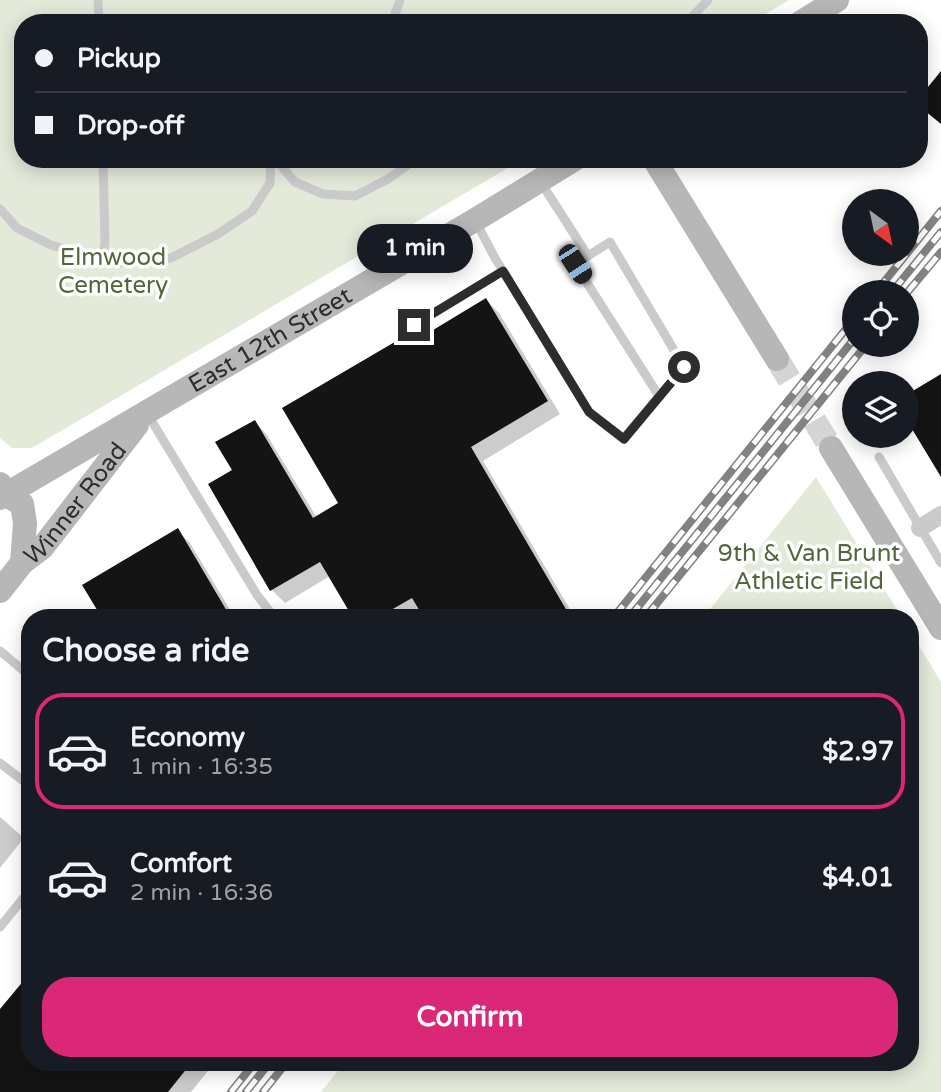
<!DOCTYPE html>
<html lang="en">
<head>
<meta charset="utf-8">
<style>
  :root { --surface:#171b24; --page:#20242c; --text:#f1f3f6; --muted:#9ea1a6; --line:#363941; --accent:#db2777 }
  body { margin:0; font-family:"Varela Round",sans-serif; background:var(--page); color:var(--text); height:100vh; display:flex; flex-direction:column; font-size:26px; white-space:nowrap }
  * { box-sizing:border-box; margin:0 }
  p { font-size:23px; color:var(--muted) }
  .icon { flex:none; width:38px; height:38px; fill:none; stroke:currentColor; stroke-width:2; stroke-linecap:round; stroke-linejoin:round }
  .map { position:relative; flex:1; overflow:hidden }
  .drawer { position:absolute; left:21px; top:609px; width:898px; height:462px; display:flex; flex-direction:column; background:var(--surface); border-radius:28px; box-shadow:0 4px 18px #0003 }
  .drawer>* { flex:none }
  .banner { position:absolute; left:14px; top:14px; width:914px; height:154px; border-radius:28px; box-shadow:0 4px 18px #0003; display:grid; align-content:center; height:154px; padding:0 21px; background:var(--surface) }
  .needle { width:46px; rotate:147deg }
  .fabs { position:absolute; left:842px; top:189px; display:grid; gap:14px }
  .fabs a { display:grid; place-items:center; width:77px; height:77px; border-radius:50%; background:var(--surface); box-shadow:0 4px 18px #0003; font-size:35px }
  .end { position:absolute; width:32px; height:32px; margin:-16px; border:9px solid #2d2d2d; background:#fff; box-shadow:0 0 0 4px #fff }
  .from { border-radius:50% }
  .bubble { position:absolute; height:49px; border-radius:24px; background:var(--surface); box-shadow:0 4px 18px #0003; font-size:23px; font-weight:700; line-height:49px; text-align:center }
  .car { position:absolute; width:21px; height:42px; margin:-21px -10px; border-radius:9px; box-shadow:0 0 5px 2px #0007; background:linear-gradient(#222 24%,#8ab4d8 0 40%,#222 0 76%,#8ab4d8 0 86%,#222 0) }
  .banner b { display:flex; align-items:center; gap:24px; height:66px; font-size:26px }
  .banner b+b { border-top:2px solid var(--line) }
  .banner i { width:18px; height:18px; background:var(--text) }
  ul { padding:0; list-style:none }
  li { display:flex; align-items:center; gap:21px; height:116px; margin:0 14px 10px; padding:0 7px; border:4px solid transparent; border-radius:28px }
  li div { flex:1 }
  li b { display:block; font-size:26px }
  li em { font-style:normal; font-weight:700 }
  li.selected { border-color:var(--accent) }
  li>.icon { width:63px; height:63px; stroke-width:1.5 }
  h2 { padding:0 21px; font-size:32px; line-height:84px }
  .cta { display:flex; gap:14px; margin-top:auto; padding:14px 21px }
  .cta a { flex:1; height:80px; border-radius:28px; background:var(--accent); color:#fff; font-size:28px; font-weight:700; line-height:80px; text-align:center }
  .map>svg:first-child { display:block }
  .green { fill:#e4eada }
  .shadow { fill:#0003 }
  .building { fill:#141414 }
  .lines { fill:none; stroke-linecap:round; stroke-linejoin:round }
  .secondary-tunnel { stroke:#d5d5d5; stroke-width:24; stroke-dasharray:24 12; stroke-linecap:butt }
  .lane { stroke:#cacaca; stroke-width:9 }
  .street { stroke:#cacaca; stroke-width:18 }
  .secondary { stroke:#b7b7b7; stroke-width:24 }
  .rail-casing { stroke:#828282; stroke-width:8 }
  .rail { stroke:#fff; stroke-width:5; stroke-dasharray:16; stroke-linecap:butt }
  .route { stroke:#2d2d2d; stroke-width:9 }
  .labels { text-anchor:middle; stroke-width:7; stroke-linejoin:round; paint-order:stroke }
  .park-label { font-size:24px; fill:#54673c; stroke:#fff }
  .street-label { font-size:24px; fill:#2d2d2d; stroke:#fff }
</style>
</head>
<body>
<div class="map">
<svg width="941" height="1092" viewBox="0 0 941 1092">
  <rect width="100%" height="100%" fill="#fff"/>
  <!-- green -->
  <path class="green" d="M0 0H789L751 23H23V159H523L32 448H12L0 438Z
    M816 477 902 618H703Z
    M910 631 941 682V1092H321L345 1062H910Z"/>
  <!-- shadow -->
  <path class="shadow" d="M486 300 499 313 560 414 483 461 575 618H426L422 612 412 618H355L330 576 285 603 272 590 234 471 255 422 267 435 317 518 340 504 405 338 412 345Z
    M177 530 190 543 235 618H104Z
    M0 817 24 838 0 868Z
    M0 1012 30 1062H215L191 1092H0Z"/>
  <!-- building -->
  <path class="building" d="M941 71V124L919 106V98Z
    M486 298 548 401 471 447 567 611 555 618H424L412 598 377 618H353L320 562 270 591 208 484 232 470 215 442 255 420 313 518 338 503 282 408 405 336 410 344Z
    M941 374V477L906 419V395Z
    M178 528 231 618H102L82 585Z
    M30 973V1062H192L168 1092H0V1009Z"/>
  <g class="lines">
    <!-- secondary-tunnel -->
    <path class="secondary-tunnel" d="M777 359 831 448"/>
    <!-- lane -->
    <path class="lane" d="M98 0 99 23
      M392 23 400 0
      M676 23 690 19 708 0
      M275 159 295 182 323 194 355 196 388 179 416 159
      M540 181 588 256
      M0 209 17 228 51 245 117 263 171 258 218 234 252 211 270 183 271 159
      M476 222 495 258 589 412 623 439 684 367 610 242 575 264 659 396
      M103 259 105 242 103 159
      M414 325 503 271
      M148 415 257 595 275 618
      M879 457 941 563
      M0 651 30 676
      M0 763 30 786
      M0 927 30 890"/>
    <!-- street -->
    <path class="street" d="M920 528 941 515"/>
    <!-- secondary -->
    <g class="secondary">
      <path d="M800 23 837 0"/>
      <path d="M654 159 777 359"/>
      <path d="M831 448 941 628"/>
      <path d="M0 484 6 495 22 504 25 523 22 563"/>
      <path id="s1" d="M0 498 475 220 575 159"/>
      <path id="s2" d="M0 591 22 563 42 548 137 425"/>
    </g>
    <!-- rail casing -->
    <g class="rail-casing">
      <path id="rail" d="M876 292 941 211
        M892 292 941 232
        M906 294 941 252
        M613 618 854 319
        M629 618 854 339
        M645 618 866 345
        M231 1092 255 1062
        M246 1092 270 1062
        M263 1092 287 1062"/>
    </g>
    <!-- rail -->
    <use href="#rail" class="rail"/>
  </g>
  <g class="lines">
    <!-- route -->
    <path class="route" d="M414 325 503 271 589 412 624 439 684 367"/>
  </g>
  <g class="labels">
    <!-- park labels -->
    <g class="park-label">
      <text x="113" y="265">Elmwood<tspan x="113" dy="28">Cemetery</tspan></text>
      <text x="809" y="561">9th &amp; Van Brunt<tspan x="809" dy="28">Athletic Field</tspan></text>
    </g>
    <!-- street labels -->
    <g class="street-label">
      <text dy="8" stroke="none"><textPath href="#s1" startOffset="313">East 12th Street</textPath></text>
      <text dy="8" stroke="none"><textPath href="#s2" startOffset="116">Winner Road</textPath></text>
    </g>
  </g>
</svg>
<div class="fabs">
<a><svg class="needle" viewBox="-14 -14 28 28"><path d="M0-13l5 13h-10z" fill="#e53935"/><path d="M0 13l5-13h-10z" fill="#9ea1a6"/></svg></a>
<a><svg class="icon" aria-label="locate" viewBox="0 0 24 24"><circle cx="12" cy="12" r="6"/><path d="M12 2v4M12 18v4M2 12h4M18 12h4"/></svg></a>
<a><svg class="icon" aria-label="layers" viewBox="0 0 24 24"><path d="M12 4l9 5-9 5-9-5zM3 14l9 5 9-5"/></svg></a>
</div>
<i class="end from" style="left:684px;top:367px"></i>
<i class="end" style="left:414px;top:325px"></i>
<div class="bubble" style="left:357px;top:224px;width:116px">1 min</div>
<i class="car" style="left:575px;top:264px;rotate:147deg"></i>
<div class="banner">
<b><i class="from"></i>Pickup</b>
<b><i></i>Drop-off</b>
</div>
<section class="drawer">
<h2>Choose a ride</h2>
<ul>
<li class="selected"><svg class="icon" aria-label="car" viewBox="0 0 24 24"><path d="M5 17H2v-5l4-1 3-4h7l3 4 3 1v5h-3M9 17h6M6 11h13"/><circle cx="7" cy="17" r="2"/><circle cx="17" cy="17" r="2"/></svg><div><b>Economy</b><p>1 min · 16:35</p></div><em>$2.97</em></li>
<li><svg class="icon" aria-label="car" viewBox="0 0 24 24"><path d="M5 17H2v-5l4-1 3-4h7l3 4 3 1v5h-3M9 17h6M6 11h13"/><circle cx="7" cy="17" r="2"/><circle cx="17" cy="17" r="2"/></svg><div><b>Comfort</b><p>2 min · 16:36</p></div><em>$4.01</em></li>
</ul>
<div class="cta"><a>Confirm</a></div>
</section>
</div>
</body>
</html>
